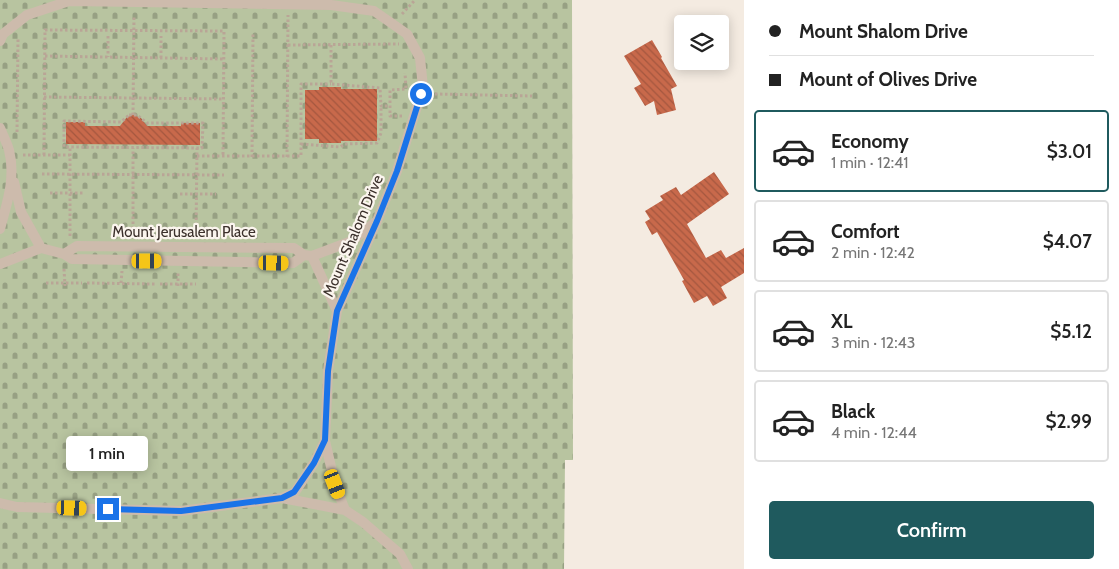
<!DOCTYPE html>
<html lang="en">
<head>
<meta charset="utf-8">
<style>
  :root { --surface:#fff; --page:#f6f6f6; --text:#222; --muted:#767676; --line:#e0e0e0; --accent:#1f5a5e }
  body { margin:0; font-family:Cabin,sans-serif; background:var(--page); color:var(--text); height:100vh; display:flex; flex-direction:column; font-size:19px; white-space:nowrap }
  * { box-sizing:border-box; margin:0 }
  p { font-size:16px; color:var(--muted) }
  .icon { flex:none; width:28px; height:28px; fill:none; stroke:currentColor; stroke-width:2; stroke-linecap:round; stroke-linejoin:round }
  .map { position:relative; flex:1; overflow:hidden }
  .details { display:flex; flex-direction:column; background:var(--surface); width:375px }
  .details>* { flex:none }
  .guide { display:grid; align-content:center; height:110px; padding:0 25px; background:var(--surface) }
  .controls { position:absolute; left:674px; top:15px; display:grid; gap:10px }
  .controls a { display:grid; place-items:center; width:55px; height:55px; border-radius:5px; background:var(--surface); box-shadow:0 2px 12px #0003; font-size:25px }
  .end { position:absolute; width:22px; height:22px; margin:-11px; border:6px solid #1a73e8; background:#fff; box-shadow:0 0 0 2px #fff }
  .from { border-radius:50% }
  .bubble { position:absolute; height:35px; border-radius:5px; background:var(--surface); box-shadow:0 2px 12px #0003; font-size:16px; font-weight:600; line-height:35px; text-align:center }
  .car { position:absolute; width:15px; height:30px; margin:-15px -8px; border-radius:6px; box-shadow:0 0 4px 1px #0007; background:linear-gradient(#f5c518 24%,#345 0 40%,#f5c518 0 76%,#345 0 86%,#f5c518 0) }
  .guide b { display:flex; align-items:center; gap:18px; height:48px; font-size:19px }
  .guide b+b { border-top:1px solid var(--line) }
  .guide i { width:12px; height:12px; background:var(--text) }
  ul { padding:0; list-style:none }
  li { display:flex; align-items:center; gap:15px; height:82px; margin:0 10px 8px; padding:0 15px; border:2px solid var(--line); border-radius:5px }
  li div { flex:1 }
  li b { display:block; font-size:19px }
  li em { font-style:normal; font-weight:600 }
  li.on { border-color:var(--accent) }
  li>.icon { width:45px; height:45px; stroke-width:1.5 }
  .primary-button { display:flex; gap:10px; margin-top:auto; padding:10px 25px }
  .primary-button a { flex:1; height:58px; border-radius:5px; background:var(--accent); color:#fff; font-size:20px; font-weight:600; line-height:58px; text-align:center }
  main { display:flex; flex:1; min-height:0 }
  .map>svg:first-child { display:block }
  .cemetery { fill:url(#cemetery-stones) }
  .building { fill:url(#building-back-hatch) }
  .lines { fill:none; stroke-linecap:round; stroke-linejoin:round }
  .path { stroke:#b9a596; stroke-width:3; stroke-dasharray:2.5 2.5; stroke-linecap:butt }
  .service { stroke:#cdbbac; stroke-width:10 }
  .route { stroke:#1a73e8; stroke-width:6 }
  .labels { text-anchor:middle; stroke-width:4.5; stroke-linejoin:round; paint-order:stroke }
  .street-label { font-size:15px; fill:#3b302b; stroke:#fbf5ee }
</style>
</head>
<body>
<main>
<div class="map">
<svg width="744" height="569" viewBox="0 0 744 569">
  <defs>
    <pattern id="cemetery-stones" width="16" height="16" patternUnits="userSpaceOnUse" patternTransform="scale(1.25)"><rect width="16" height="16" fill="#b8c4a0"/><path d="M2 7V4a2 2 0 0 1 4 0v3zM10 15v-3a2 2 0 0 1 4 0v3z" fill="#97a083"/></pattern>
    <pattern id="building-back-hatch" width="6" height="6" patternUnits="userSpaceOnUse" patternTransform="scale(1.25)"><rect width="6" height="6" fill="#c8694b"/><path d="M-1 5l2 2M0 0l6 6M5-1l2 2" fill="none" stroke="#a4573f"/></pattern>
  </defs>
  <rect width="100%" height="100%" fill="#f4ebe1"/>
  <!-- cemetery -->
  <path class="cemetery" d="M0 0H572L573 460H565L564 569H0Z"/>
  <!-- building -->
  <path class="building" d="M652 40 662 57 661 58 677 86 671 89 676 110 657 115 654 101 645 106 634 88 641 84 624 56Z
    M319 87H341V89H377V141H341V143H319V139H305V90H319Z
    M133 115 141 118 147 126H181V123H200V145L66 144V122H85V126H120L127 117Z
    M714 172 729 194 687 224 706 258 721 250 726 258 744 248V273L721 287 727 298 713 306 707 296 694 303 682 281 684 280 657 232 652 235 645 222 650 219 645 211 663 200 660 196 676 187 681 195Z"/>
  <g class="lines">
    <!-- path -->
    <path class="path" d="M402 14 415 0
      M108 36V57
      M288 45 399 44
      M331 45V84L380 88 381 106H389
      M45 56 223 59
      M161 58V36
      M435 94 532 96
      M44 97 223 99
      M129 115H137L147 123H203L202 148 64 147V121L121 122Z
      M133 115 134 15
      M402 116H390V90L406 89 405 73
      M17 132 18 38
      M301 144 340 147 345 144 377 143 381 133V106
      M23 155H70
      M44 155 45 30 224 31 223 156
      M197 156H301V84H331
      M252 157 253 33
      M287 157 288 15
      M42 174 224 175
      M50 193H85
      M180 194H216
      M133 234V148
      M196 235 197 148
      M70 236V147
      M64 269 65 286
      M46 283H82
      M87 283 155 284
      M121 283 122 271
      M160 284H196
      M178 286V272"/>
    <!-- service -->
    <path class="service" d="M0 41 3 34 27 15 69 1 331 5 374 11 407 34 420 58 423 87 397 171 377 221 337 311 328 371 325 441 335 484 345 510 363 522 400 554 408 569
      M0 128C3 135 7 143 9 150 16 178 7 203 0 229
      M14 182 21 212 41 248
      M304 255 312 256 352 241 374 223
      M312 256 337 311
      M0 264 41 248 64 254 72 259 293 263 304 255 294 248 77 246 64 254
      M282 498 295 492 314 463 325 441
      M0 503 17 507 181 511 282 498 345 510"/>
  </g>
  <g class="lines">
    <!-- route -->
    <path class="route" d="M108 509 181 511 282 498 294 492 314 463 325 440 328 371 337 311 377 221 397 171 421 94"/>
  </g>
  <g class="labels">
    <!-- street labels -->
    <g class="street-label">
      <text x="184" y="237">Mount Jerusalem Place</text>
      <text transform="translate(353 236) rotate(-67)" y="5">Mount Shalom Drive</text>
    </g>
  </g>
</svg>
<div class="controls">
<a><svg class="icon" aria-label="layers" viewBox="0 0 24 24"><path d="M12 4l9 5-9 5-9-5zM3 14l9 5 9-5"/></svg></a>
</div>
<i class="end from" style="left:421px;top:94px"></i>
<i class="end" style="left:108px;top:509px"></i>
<div class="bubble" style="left:66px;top:436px;width:82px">1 min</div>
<i class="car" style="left:147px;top:261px;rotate:90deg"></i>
<i class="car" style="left:274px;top:263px;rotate:91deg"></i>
<i class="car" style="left:335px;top:484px;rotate:159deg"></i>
<i class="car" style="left:72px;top:508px;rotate:92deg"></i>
</div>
<section class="details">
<div class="guide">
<b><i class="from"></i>Mount Shalom Drive</b>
<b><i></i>Mount of Olives Drive</b>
</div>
<ul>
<li class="on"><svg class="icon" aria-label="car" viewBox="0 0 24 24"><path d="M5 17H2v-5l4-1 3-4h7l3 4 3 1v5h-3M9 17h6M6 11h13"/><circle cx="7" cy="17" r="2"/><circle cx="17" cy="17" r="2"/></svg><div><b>Economy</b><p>1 min · 12:41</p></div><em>$3.01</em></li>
<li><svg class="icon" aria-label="car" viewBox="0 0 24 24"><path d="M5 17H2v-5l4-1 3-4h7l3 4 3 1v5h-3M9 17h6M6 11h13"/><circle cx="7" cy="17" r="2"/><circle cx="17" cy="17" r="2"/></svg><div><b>Comfort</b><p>2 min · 12:42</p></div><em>$4.07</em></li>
<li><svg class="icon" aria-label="car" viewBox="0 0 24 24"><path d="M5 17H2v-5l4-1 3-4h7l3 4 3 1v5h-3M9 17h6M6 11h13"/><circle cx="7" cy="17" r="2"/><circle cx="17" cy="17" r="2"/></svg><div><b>XL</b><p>3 min · 12:43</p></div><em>$5.12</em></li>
<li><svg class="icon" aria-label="car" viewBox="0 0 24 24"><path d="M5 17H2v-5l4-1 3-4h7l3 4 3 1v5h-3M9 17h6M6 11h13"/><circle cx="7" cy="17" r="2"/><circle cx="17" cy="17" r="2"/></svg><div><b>Black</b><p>4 min · 12:44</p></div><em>$2.99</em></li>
</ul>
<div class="primary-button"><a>Confirm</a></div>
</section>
</main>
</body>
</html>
